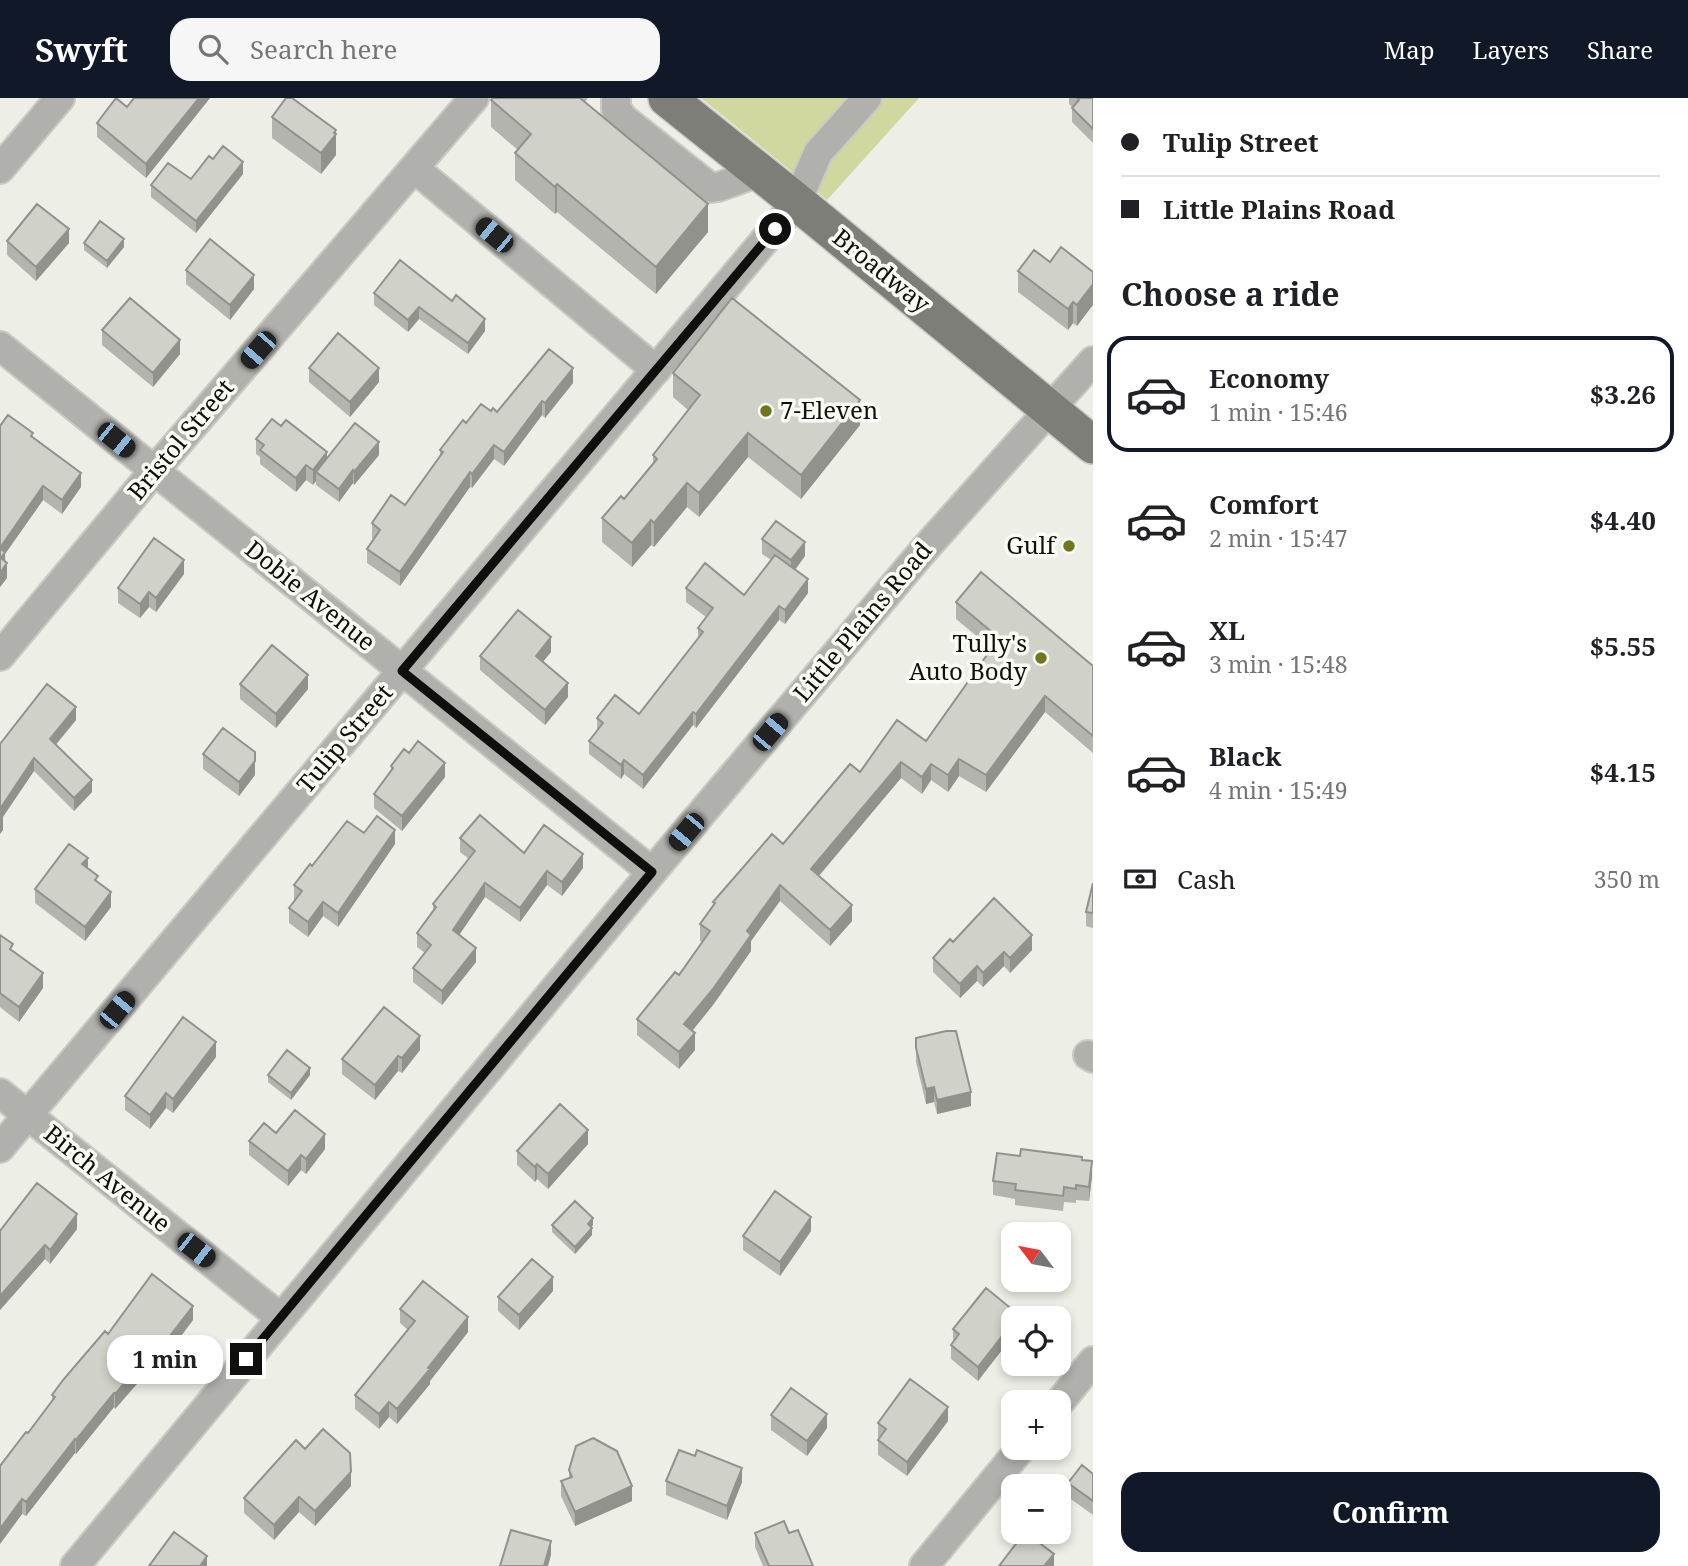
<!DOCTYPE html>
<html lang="en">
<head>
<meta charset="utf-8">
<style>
  :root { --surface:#fff; --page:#f6f6f6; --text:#202124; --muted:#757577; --line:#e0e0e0; --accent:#111827 }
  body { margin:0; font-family:"Noto Serif",serif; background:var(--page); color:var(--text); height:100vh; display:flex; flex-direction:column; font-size:26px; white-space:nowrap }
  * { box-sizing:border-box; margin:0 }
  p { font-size:23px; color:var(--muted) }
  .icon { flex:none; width:38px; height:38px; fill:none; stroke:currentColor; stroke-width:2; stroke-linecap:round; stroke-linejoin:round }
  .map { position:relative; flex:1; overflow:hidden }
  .panel { display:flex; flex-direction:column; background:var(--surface); width:595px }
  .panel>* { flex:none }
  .hud { display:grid; align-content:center; height:154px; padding:0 28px; background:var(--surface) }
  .needle { width:46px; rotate:302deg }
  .fabs { position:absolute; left:1001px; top:1124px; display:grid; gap:14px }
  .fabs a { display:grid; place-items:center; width:70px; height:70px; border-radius:14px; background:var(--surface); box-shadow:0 4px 10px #0003; font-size:35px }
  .end { position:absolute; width:32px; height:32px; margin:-16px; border:9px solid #0f100d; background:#fff; box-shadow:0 0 0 4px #fff }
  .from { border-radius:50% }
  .bubble { position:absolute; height:49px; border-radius:21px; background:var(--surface); box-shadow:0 4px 10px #0003; font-size:23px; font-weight:700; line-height:49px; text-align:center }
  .car { position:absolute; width:21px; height:42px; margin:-21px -10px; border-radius:9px; box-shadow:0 0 5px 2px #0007; background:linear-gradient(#222 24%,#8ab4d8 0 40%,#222 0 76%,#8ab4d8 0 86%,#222 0) }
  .hud b { display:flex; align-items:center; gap:24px; height:66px; font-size:26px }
  .hud b+b { border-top:2px solid var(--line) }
  .hud i { width:18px; height:18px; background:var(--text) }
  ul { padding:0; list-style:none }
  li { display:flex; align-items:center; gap:21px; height:116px; margin:0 14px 10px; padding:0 14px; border:4px solid transparent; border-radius:21px }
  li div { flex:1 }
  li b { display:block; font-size:26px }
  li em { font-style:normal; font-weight:700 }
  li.on { border-color:var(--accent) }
  li>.icon { width:63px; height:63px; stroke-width:1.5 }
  h2 { padding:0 28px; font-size:32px; line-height:84px }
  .pay { display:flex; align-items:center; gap:18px; height:77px; padding:0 28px; font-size:26px }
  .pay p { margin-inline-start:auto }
  .button { display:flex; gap:14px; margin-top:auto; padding:14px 28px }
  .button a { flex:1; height:80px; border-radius:21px; background:var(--accent); color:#fff; font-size:28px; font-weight:700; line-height:80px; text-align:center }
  header { display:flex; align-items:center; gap:42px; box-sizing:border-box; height:98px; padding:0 35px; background:var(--accent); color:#fff }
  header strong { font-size:33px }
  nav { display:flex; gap:38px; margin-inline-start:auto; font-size:24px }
  .search { width:490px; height:63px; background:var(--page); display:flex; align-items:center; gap:18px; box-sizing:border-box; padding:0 24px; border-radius:21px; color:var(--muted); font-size:26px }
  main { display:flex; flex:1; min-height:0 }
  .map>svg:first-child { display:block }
  .green { fill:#d0d79f }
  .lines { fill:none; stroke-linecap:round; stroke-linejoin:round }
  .minor-casing { stroke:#c9cac3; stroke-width:32 }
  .major-casing { stroke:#c9cac3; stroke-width:40 }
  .minor { stroke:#b0b0ad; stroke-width:28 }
  .major { stroke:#7d7e78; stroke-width:37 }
  .wall { fill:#b3b4ad }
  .shaded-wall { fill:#92928d }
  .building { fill:#d0d1c9; stroke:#92928d; stroke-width:2 }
  .route { stroke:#0f100d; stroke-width:9 }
  .poi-dot { fill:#70761f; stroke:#fafbf4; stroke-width:2.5 }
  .labels { text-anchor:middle; stroke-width:7; stroke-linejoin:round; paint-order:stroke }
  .street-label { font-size:24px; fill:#0f100d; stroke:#fafbf4 }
  .poi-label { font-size:24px; fill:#0f100d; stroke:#fafbf4; text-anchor:end }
</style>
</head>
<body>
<header>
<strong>Swyft</strong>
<div class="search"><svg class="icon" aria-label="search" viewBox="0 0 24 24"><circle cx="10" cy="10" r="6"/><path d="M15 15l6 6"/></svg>Search here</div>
<nav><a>Map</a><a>Layers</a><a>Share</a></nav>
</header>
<main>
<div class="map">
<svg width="1093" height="1468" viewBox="0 0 1093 1468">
  <rect width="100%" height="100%" fill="#edeee6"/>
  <!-- green -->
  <path class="green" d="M701 0H919L827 102Z"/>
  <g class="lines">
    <!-- minor casing -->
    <g class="minor-casing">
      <path id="minor" d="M616 0V11L624 21 711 90 718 89 760 74
        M414 70 656 272
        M0 71 60 0
        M0 248 652 774
        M0 558 154 373 474 0
        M1088 957 1093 960
        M0 995 281 1220
        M0 1050 797 104 818 55 867 0
        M1059 1305 1093 1263
        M75 1468 652 774 923 453 1093 263
        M924 1468 1022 1349"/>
    </g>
    <!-- major casing -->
    <g class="major-casing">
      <path id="major" d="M667 0 797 104 1093 347"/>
    </g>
    <!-- minor -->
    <use href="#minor" class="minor"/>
    <!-- major -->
    <use href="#major" class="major"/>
  </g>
  <!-- wall -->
  <path class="wall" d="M134 0H210L146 80 97 39V25L127 9Z
    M493 0H588L585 4 708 134 656 196 557 114 555 116 515 82V55L518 52 491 29V2Z
    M1069 0H1093V45L1072 24V9L1069 6Z
    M272 19 336 57 321 76 272 40Z
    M213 61 243 76 196 135 151 99V87L191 81Z
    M7 143 69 145 36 183 7 157Z
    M84 145 124 149 107 170 84 152Z
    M1050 164 1093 174 1077 228 1073 225 1068 232 1018 194V173Z
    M186 172 254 191 230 222 186 186Z
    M374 195 452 203 473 212 485 233 468 256 419 221 408 234 374 207Z
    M102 232 180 256 153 289 102 247Z
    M309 270 379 284 350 319 309 284Z
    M673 275 860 327 801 401 748 359 699 419 687 409 654 449 651 447 632 469 602 444V420L624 401 653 366V357L688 312 673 299Z
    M573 285 545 320 542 317 504 368 494 361 472 390 470 389 400 488 367 465V451L373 441 372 440V425L405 407 440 358V352L466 325 491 313 497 314Z
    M0 328 33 340 81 389 62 416 43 402 5 456 7 480 0 489Z
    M256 341 327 360 379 357 354 387 353 385 339 404 316 387V383L313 387 306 382 296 394 260 366V359L256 356Z
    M762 441 805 458 795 472 808 495 785 526 779 522 696 630 693 627 643 691 624 676 621 681 589 656V643L597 632V620L639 616 698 541V530L706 519 686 504V490L744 497 771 462 762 456Z
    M184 476 156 514 149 509 140 520 118 505V490Z
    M956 504 1093 568V655L1045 614 986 694 959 678 948 694 931 682 922 696 901 680 819 778 852 823 830 848 780 803 751 843V853L713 907 692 933 695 952 679 971 637 937V921L679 877 702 844 700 843V826L713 808V804L783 746 860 674 926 643 991 550 956 521Z
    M551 554 543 564 568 599 545 627 480 572V558Z
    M240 586 308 591 276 630 240 601Z
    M76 622 56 647 92 694 74 713 34 673 3 719V732L0 736V646Z
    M409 655 445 679 402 733 374 710V696L391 673V668Z
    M203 656 255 677 239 698 203 671Z
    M364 735 395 746 338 829 323 818 308 839 289 825V810L295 802H294V787L312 768Z
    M460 740 583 770 562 798 547 787 520 824 485 799 459 837 476 864 442 907 413 884V870L425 855 417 849V835L433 814V806L469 761 460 754Z
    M88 770 111 809 85 843 35 805V791Z
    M1093 785V830L1086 828V814Z
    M0 837 43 890 19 924 0 909Z
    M953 844 1032 852 1010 875 1004 868 983 889 977 883 960 900 933 874V860Z
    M916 940 971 1008 937 1016 934 1004 926 1006 916 964Z
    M420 952 402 975 398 973 375 1002 342 976V961Z
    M216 959 173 1015 166 1010 150 1031 125 1012V998Z
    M268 977H310L291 1002 268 984Z
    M276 1035 325 1051 306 1076 301 1072 288 1088 249 1057V1043Z
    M588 1046 548 1091 537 1081 535 1084 517 1067V1053Z
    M1020 1058 1082 1062 1092 1078 1089 1103 1076 1102V1105L1064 1104 1063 1113 1015 1107V1101L993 1097V1083Z
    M552 1127H593L591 1129 592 1137 575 1156 552 1134Z
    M77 1131 50 1166 45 1161 0 1212V1133Z
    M811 1133 780 1178 743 1152V1138Z
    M553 1193 519 1232 498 1213V1199Z
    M400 1211 468 1234 430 1283V1286L397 1326 389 1319 379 1331 355 1311V1297L408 1232 400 1225Z
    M1019 1220 978 1283 951 1261V1247L953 1244V1231Z
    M193 1222 166 1258 163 1256 115 1311 114 1309 76 1356 75 1355 26 1418 22 1416 0 1446V1368L28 1335 52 1304V1297Z
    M771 1317 827 1330 807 1358 771 1332Z
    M948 1323 907 1378 878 1357V1342L879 1340 878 1339V1325Z
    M305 1351 351 1388 315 1428 299 1414 274 1442 244 1415V1400Z
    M569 1372 632 1403 575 1428 561 1398V1383L569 1380Z
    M1093 1376V1417L1068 1399V1385Z
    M666 1383 742 1384 727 1422 666 1397Z
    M755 1435H789L813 1468H763L755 1449Z"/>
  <!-- shaded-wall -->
  <path class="shaded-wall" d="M199 0H210L146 80V66Z
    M336 32V57L321 76V55Z
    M243 64V76L196 135V123Z
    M557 86V114L555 116V89Z
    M708 106V134L656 196V169Z
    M69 131V145L36 183V169Z
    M124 141V149L107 170V163Z
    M254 177V191L230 222V207Z
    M1093 186V207L1077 228V207Z
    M1073 204V225L1068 232V211Z
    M419 209V221L408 234V222Z
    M485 221V233L468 256V245Z
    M180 242V256L153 289V275Z
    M379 270V284L350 319V304Z
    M573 270V285L545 320V305Z
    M860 302V327L801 401V377Z
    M542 303V317L504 368V354Z
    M748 335V359L699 419V395Z
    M379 344V357L354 387V374Z
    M494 347V361L472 390V376Z
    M327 354V368L316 374V383L313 387V372Z
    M306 367V382L296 394V380Z
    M353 372V385L339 404V391Z
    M470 374V389L400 488V474Z
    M81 375V389L62 416V402Z
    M687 385V409L654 449V425Z
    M43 388V402L5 456V468L7 465V480L0 489V450Z
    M651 422V447L632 469V445Z
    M805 444V458L791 477V462Z
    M184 462V476L156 514V500Z
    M808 481V495L785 526V512Z
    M149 494V509L140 520V506Z
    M779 508V522L696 630V616Z
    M551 539V554L536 572V558Z
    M308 577V591L276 630V616Z
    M568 585V599L545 627V612Z
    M1045 598V614L986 694V677Z
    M76 609V622L50 653V641Z
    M693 614V627L643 691V677Z
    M34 660V673L0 723V711Z
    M959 661V678L948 694V677Z
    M624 662V676L621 681V667Z
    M255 663V677L239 698V684Z
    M901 664V680L811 787V771Z
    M445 665V679L402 733V718Z
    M931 666V682L922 696V679Z
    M92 682V694L74 713V700Z
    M3 719V732L0 736V723Z
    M395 732V746L338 829V815Z
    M583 756V770L562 798V784Z
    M88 760V774L82 766Z
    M547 773V787L520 824V810Z
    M485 785V799L453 846V832Z
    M780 787V803L751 843V853L713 907 684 943V926L747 833Z
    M111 794V809L85 843V829Z
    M323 804V818L308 839V824Z
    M852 807V823L830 848V832Z
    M1032 837V852L1010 875V860Z
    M476 850V864L442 907V893Z
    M1004 854V868L983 889V875Z
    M977 868V883L960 900V886Z
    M43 875V890L19 924V909Z
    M695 935V952L679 971V954Z
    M420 938V952L402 975V960Z
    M216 944V959L173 1015V1001Z
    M398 958V973L375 1002V987Z
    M310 970V977L291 1002V995Z
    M934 989V1004L926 1006V991Z
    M971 994V1008L937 1016V1002Z
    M166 995V1010L150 1031V1017Z
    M588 1032V1046L548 1091V1076Z
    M325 1036V1051L306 1076V1061Z
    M301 1057V1072L288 1088V1073Z
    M1092 1063V1078L1089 1103V1089Z
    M537 1066V1081L535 1084V1069Z
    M77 1116V1131L50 1166V1152Z
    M811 1119V1133L780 1178V1164Z
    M593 1120V1127L588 1133V1126Z
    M592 1130V1137L575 1156V1149Z
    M45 1147V1161L0 1212V1198Z
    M553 1179V1193L519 1232V1217Z
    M193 1208V1222L166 1258V1243Z
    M468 1219V1234L430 1283V1286L397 1326V1311Z
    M1013 1224V1238L978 1283V1269Z
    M163 1241V1256L115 1311V1296Z
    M114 1295V1309L76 1356V1342Z
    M389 1304V1319L379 1331V1316Z
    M948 1309V1323L907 1378V1364Z
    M827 1316V1330L807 1358V1343Z
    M75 1341V1355L26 1418V1404Z
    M742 1370V1384L727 1422V1408Z
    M351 1374V1388L315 1428V1413Z
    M632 1388V1403L575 1428V1414Z
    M299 1399V1414L274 1442V1427Z
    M22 1401V1416L0 1446V1431Z
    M551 1443V1457L548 1468H544Z
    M1054 1456V1468H1045Z
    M207 1458V1468H200Z"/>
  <!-- building -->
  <path class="building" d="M116 0 127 9 134 0H199L146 66 97 25Z
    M286 0H292L336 32 334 35 336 36 321 55 272 19Z
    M493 0H580L708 106 656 169 557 86 555 89 515 55 531 36 491 2Z
    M1078 0H1093V31L1072 10 1079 2Z
    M223 48 243 64 196 123 151 87 168 65 191 81 209 58 213 61Z
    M37 106 69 131 36 169 7 143Z
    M100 123 124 141 107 163 84 145Z
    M210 141 254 177 230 207 186 172Z
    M1061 149 1093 174V186L1077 207 1073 204 1068 211 1018 173 1034 152 1050 164Z
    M400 162 452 203 456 197 485 221 468 245 419 209 408 222 374 195Z
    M130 200 180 242 153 275 102 232Z
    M732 200 860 302 801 377 748 335 699 395 687 385 654 425 651 422 632 445 602 420 621 398 624 401 657 361 653 357 700 297 673 275Z
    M338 235 379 270 350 304 309 270Z
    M549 251 573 270 545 305 542 303 504 354 494 347 472 376 470 374 400 474 367 451 380 432 372 425 391 397 405 407 443 354 440 352 463 322 466 325 481 306 491 313 493 310 497 314Z
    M8 317 33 335 31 338 81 375 62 402 43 388 0 450V328Z
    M272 321 281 328 286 322 327 354 313 372 306 367 296 380 260 352 264 347 256 341Z
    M355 325 379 344 354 374 353 372 339 391 316 374Z
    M776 423 805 444 791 462 762 441Z
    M154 440 184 462 156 500 149 494 140 506 118 490Z
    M0 450 5 454 1 460 7 465 0 475Z
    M775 457 808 481 785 512 779 508 696 616 693 614 643 677 624 662 621 667 589 643 603 625 597 620 615 597 639 616 703 534 698 530 713 510 686 490 705 465 744 497Z
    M981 474 1093 568V638L1045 598 986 677 959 661 948 677 931 666 922 679 901 664 811 771 852 807 830 832 780 787 747 833 751 837 713 891 684 926 695 935 679 954 637 921 675 874 679 877 710 833 700 826 715 805 713 804 772 736 783 746 850 666 860 674 897 622 926 643 999 540 956 504Z
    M518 512 551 539 536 558 568 585 545 612 480 558Z
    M272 547 308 577 276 616 240 586Z
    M47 586 76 609 50 641 92 682 74 700 34 660 0 711V646Z
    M223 630 255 654V663L239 684 203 656Z
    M418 643 445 665 402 718 374 696 393 670 391 668 404 651 409 655Z
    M480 717 524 755 544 727 583 756 562 784 547 773 520 810 485 785 453 832 476 850 442 893 413 870 431 847 417 835 436 809 433 806 475 753 460 740Z
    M377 718 395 732 338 815 323 804 308 824 289 810 302 793 294 787 310 766 312 768 347 723 364 735Z
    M69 746 88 760 82 766 98 778 95 782 111 794 85 829 35 791Z
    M1093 785V815L1086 814Z
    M994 800 1032 837 1010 860 1004 854 983 875 977 868 960 886 933 860 950 841 953 844Z
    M0 837 13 846 10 851 43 875 19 909 0 895Z
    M384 909 420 938 402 960 398 958 375 987 342 961Z
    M183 919 216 944 173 1001 166 995 150 1017 125 998Z
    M946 933H956L971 994 937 1002 934 989 926 991 916 950V940Z
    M287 952 310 970 291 995 268 977Z
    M560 1006 588 1032 548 1076 537 1066 535 1069 517 1053Z
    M295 1012 325 1036 306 1061 301 1057 288 1073 249 1043 264 1025 276 1035Z
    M1021 1051 1082 1059V1062L1092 1063 1089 1089 1076 1087V1091L1064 1089 1063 1098 1015 1092 1016 1086 993 1083 997 1055 1020 1058Z
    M37 1085 77 1116 50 1152 45 1147 0 1198V1133Z
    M775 1093 811 1119 780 1164 743 1138Z
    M575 1103 593 1120 588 1126 592 1130 575 1149 552 1127Z
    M532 1161 553 1179 519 1217 498 1199Z
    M152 1176 193 1208 166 1243 163 1241 115 1296 114 1295 76 1342 75 1341 26 1404 22 1401 0 1431V1368L26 1334 28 1335 55 1299 52 1297 63 1282 105 1233 108 1236Z
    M423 1183 468 1219 428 1270 430 1271 397 1311 389 1304 379 1316 355 1297 415 1223 400 1211Z
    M986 1190 1019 1217 1017 1220H1013V1224L978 1269 951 1247 959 1236 953 1231Z
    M910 1281 948 1309 907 1364 878 1342 886 1331 878 1325Z
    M791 1290 827 1316 807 1343 771 1317Z
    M323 1331 350 1355 351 1374 315 1413 299 1399 274 1427 244 1400 296 1342 305 1351Z
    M593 1340 617 1353 632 1388 575 1414 561 1383 572 1379 569 1372 576 1348Z
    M679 1352 695 1358 697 1352 742 1370 727 1408 666 1383Z
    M1082 1367 1093 1376V1403L1068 1385Z
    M784 1423 789 1435 798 1432 813 1468H769L755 1435Z
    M511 1432 551 1443 544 1468H500Z
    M174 1434 207 1458 200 1468H149Z
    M1025 1434 1054 1456 1045 1467 1046 1468H999Z"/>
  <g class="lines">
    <!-- route -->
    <path class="route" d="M246 1261 652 774 402 573 775 131"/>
  </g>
  <!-- markers -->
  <g class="poi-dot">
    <circle cx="766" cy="313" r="7"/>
    <circle cx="1069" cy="448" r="7"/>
    <circle cx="1041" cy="560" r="7"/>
  </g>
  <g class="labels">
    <!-- street labels -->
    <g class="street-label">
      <text transform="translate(881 173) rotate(39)" y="8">Broadway</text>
      <text transform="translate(181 342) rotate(-50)" y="8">Bristol Street</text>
      <text transform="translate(310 498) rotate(39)" y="8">Dobie Avenue</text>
      <text transform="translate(863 524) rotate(-50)" y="8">Little Plains Road</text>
      <text transform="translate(345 641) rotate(-50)" y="8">Tulip Street</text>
      <text transform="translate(107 1081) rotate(39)" y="8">Birch Avenue</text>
    </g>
    <!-- poi labels -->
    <g class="poi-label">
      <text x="780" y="321" text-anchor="start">7-Eleven</text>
      <text x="1055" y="456">Gulf</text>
      <text x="1027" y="554">Tully's<tspan x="1027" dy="28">Auto Body</tspan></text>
    </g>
  </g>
</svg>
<div class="fabs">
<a><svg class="needle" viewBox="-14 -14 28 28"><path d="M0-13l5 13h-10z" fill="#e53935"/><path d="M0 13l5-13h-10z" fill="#757577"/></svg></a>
<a><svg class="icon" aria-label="locate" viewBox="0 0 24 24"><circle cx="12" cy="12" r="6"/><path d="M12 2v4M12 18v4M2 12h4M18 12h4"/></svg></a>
<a>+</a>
<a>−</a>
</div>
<i class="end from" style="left:775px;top:131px"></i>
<i class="end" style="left:246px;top:1261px"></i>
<div class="bubble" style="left:107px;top:1237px;width:116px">1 min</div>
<i class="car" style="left:494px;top:137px;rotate:310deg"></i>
<i class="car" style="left:258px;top:252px;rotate:221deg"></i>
<i class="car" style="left:116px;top:342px;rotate:129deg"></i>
<i class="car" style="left:770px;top:634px;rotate:40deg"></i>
<i class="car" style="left:686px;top:734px;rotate:220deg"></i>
<i class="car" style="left:117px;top:912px;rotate:40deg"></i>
<i class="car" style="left:196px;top:1152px;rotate:128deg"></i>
</div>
<section class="panel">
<div class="hud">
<b><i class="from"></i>Tulip Street</b>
<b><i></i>Little Plains Road</b>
</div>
<h2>Choose a ride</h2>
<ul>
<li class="on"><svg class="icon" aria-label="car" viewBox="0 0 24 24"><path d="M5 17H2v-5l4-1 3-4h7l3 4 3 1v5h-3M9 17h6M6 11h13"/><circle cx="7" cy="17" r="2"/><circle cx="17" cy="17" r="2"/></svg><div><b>Economy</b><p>1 min · 15:46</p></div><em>$3.26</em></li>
<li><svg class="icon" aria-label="car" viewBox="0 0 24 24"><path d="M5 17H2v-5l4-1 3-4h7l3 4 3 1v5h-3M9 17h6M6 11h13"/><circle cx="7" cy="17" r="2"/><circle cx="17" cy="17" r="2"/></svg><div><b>Comfort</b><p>2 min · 15:47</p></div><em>$4.40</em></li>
<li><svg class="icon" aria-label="car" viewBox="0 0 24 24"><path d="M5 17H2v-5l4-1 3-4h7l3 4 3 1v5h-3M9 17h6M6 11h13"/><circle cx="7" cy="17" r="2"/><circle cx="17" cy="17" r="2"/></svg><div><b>XL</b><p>3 min · 15:48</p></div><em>$5.55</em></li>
<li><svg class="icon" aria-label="car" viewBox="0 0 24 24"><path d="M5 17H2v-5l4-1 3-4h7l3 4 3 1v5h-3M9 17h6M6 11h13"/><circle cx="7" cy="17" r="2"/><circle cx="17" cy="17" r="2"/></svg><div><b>Black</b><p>4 min · 15:49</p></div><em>$4.15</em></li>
</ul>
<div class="pay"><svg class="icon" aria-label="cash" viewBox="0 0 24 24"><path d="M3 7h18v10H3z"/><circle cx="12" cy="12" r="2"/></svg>Cash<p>350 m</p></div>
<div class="button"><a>Confirm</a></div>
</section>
</main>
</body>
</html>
